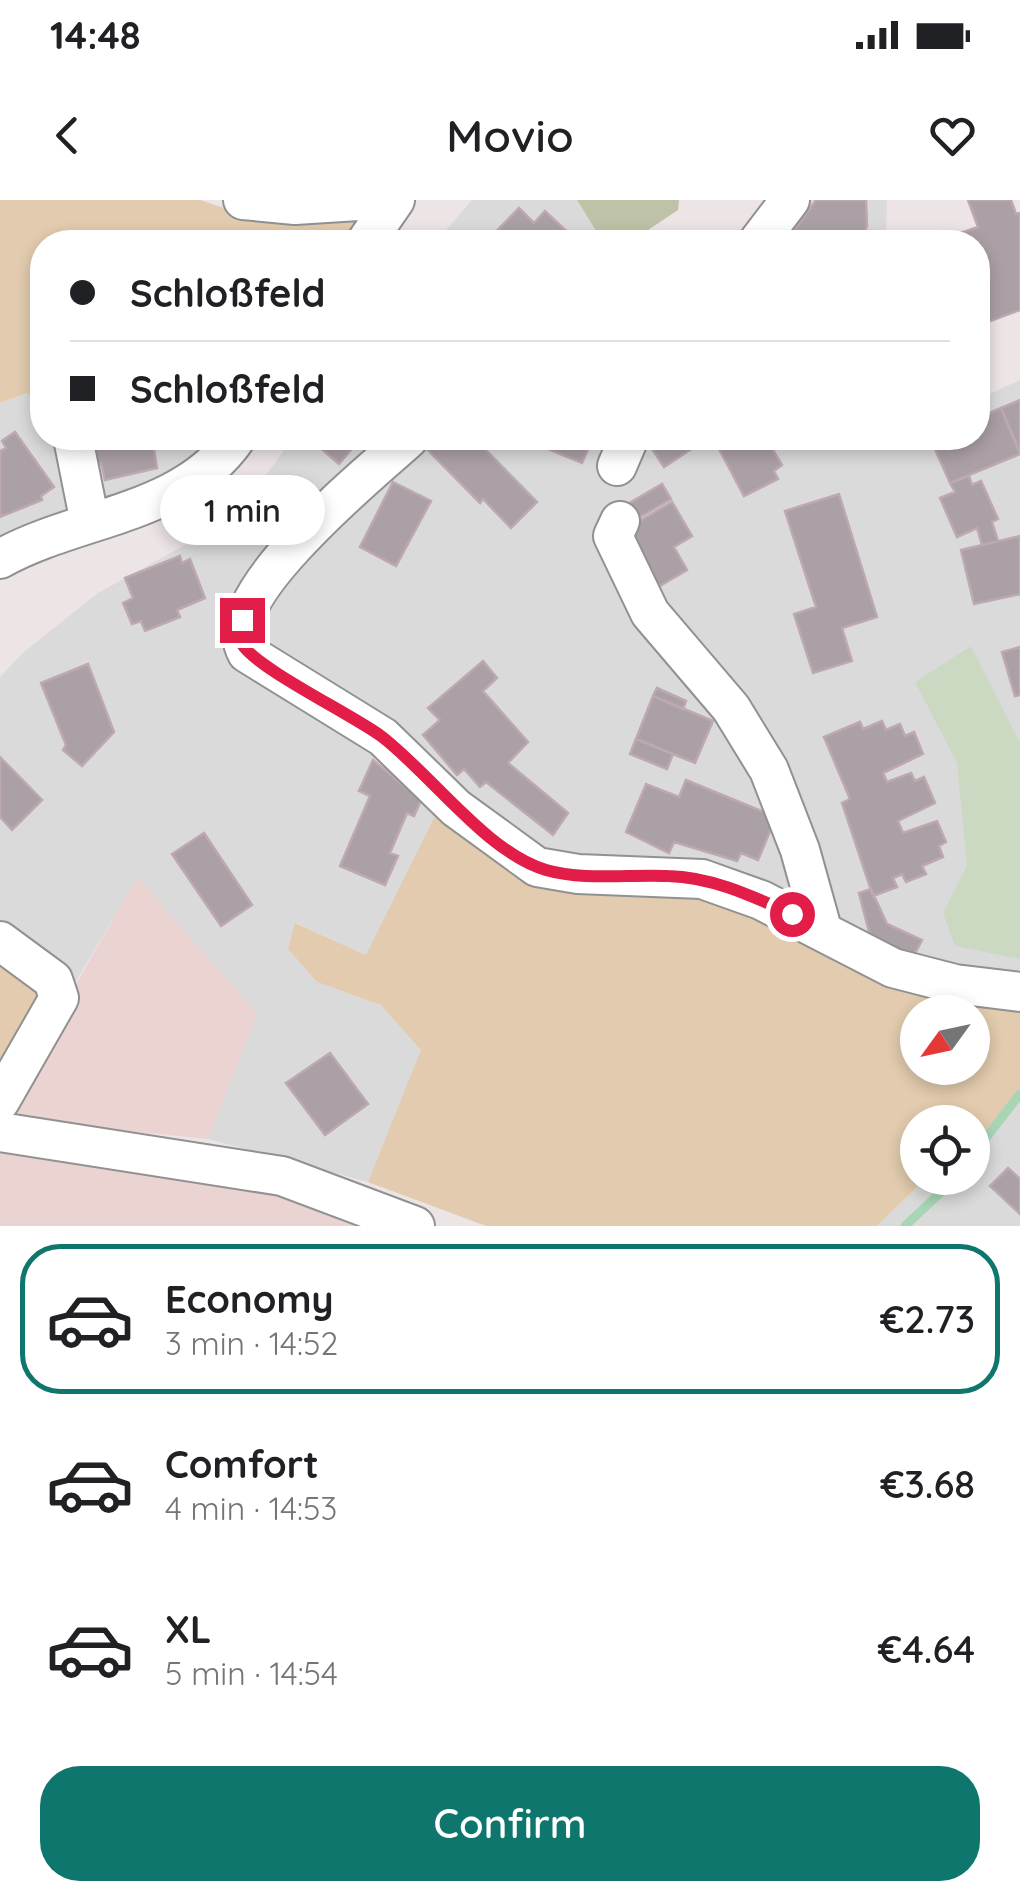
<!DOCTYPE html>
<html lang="en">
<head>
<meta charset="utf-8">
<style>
  :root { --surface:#fff; --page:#f6f6f6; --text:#202124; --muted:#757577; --line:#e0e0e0; --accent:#0f766e }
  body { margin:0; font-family:Quicksand,sans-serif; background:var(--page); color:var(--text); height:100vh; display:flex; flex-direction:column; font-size:38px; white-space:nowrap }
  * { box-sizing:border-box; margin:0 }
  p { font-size:32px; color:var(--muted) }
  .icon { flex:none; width:55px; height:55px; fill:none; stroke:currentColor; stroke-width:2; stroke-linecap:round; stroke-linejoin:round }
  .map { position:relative; height:1026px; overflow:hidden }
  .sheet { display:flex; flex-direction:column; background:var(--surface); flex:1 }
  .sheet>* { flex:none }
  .hud { position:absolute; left:30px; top:30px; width:960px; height:220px; border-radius:40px; box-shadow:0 5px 15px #0003; display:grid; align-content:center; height:220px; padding:0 40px; background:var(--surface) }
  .needle { width:65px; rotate:237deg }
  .tools { position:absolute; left:900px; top:795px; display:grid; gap:20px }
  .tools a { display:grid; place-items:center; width:90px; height:90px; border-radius:50%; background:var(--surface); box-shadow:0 5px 15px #0003; font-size:50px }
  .end { position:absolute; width:45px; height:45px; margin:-22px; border:12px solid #e11d48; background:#fff; box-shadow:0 0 0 5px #fff }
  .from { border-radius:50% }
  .bubble { position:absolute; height:70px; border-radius:35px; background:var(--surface); box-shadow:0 5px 15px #0003; font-size:32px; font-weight:600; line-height:70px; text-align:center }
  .hud b { display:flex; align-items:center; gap:35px; height:95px; font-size:38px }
  .hud b+b { border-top:2px solid var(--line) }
  .hud i { width:25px; height:25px; background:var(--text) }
  ul { padding:18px 0 0; list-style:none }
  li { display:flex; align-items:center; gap:30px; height:150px; margin:0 20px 15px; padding:0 20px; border:5px solid transparent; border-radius:40px }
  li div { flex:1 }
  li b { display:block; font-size:38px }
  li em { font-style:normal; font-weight:600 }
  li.on { border-color:var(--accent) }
  li>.icon { width:90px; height:90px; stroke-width:1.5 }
  .primary-button { display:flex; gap:20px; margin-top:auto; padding:20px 40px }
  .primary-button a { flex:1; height:115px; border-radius:40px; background:var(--accent); color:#fff; font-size:40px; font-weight:600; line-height:115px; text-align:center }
  .status { display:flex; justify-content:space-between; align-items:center; height:70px; padding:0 50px; background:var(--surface); direction:ltr }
  .status svg { height:28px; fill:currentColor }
  header { display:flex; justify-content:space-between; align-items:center; height:130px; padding:0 40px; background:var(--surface); font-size:45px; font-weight:600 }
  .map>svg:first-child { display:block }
  .residential { fill:#dbdadb }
  .farmland { fill:#ead3d1 }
  .grass { fill:#e2cbae; fill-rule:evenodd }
  .wetland { fill:#ccd9c2 }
  .cemetery { fill:#bec3a7 }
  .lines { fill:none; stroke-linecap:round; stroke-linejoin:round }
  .stream { stroke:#a8d6b5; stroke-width:9 }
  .building { fill:#aba0a6; stroke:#bda8b3; stroke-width:2.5 }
  .minor-casing { stroke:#919191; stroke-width:42 }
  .minor { stroke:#fff; stroke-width:38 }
  .route { stroke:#e11d48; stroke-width:12 }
</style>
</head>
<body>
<div class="status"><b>14:48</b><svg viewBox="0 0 49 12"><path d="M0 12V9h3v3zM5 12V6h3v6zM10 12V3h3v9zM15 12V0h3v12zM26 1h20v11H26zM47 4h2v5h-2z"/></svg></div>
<header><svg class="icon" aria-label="back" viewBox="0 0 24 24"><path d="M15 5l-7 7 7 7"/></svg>Movio<svg class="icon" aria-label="heart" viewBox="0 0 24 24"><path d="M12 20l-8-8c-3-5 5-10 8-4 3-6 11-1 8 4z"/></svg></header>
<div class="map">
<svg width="1020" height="1026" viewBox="0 0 1020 1026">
  <rect width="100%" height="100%" fill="#ede4e6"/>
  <!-- residential -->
  <path class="residential" d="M472 0H577L603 42H436Z
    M801 0H887L886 42H767Z
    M1020 180V798L366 755 296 723 288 749 317 782 381 805 422 850 368 982 208 939 257 814 137 678 58 812 0 762V477L24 452 98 393 261 303 263 279 293 238H978V199Z
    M27 193 42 210V238H211L216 250 156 289 0 344V203Z
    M1020 892V1026H877L926 978H972L973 941 1013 910Z"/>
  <!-- farmland -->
  <path class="farmland" d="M137 677 257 814 208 939 0 918Z
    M0 953 189 976 275 993 360 1026H0Z"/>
  <!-- grass -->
  <path class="grass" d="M0 0H200L267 22 367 18 351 42H42V210L27 193 0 203Z
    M440 606 521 667 686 685 1020 798V892L1013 910 973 941 972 922H918V978H926L877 1026H486L368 982 421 850 381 805 317 782 288 749 295 723 366 755ZM918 812H972V868H918Z
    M0 762 44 800 0 878Z"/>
  <!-- wetland -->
  <path class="wetland" d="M971 446 1020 543V759L955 746 943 713 967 666 957 563 915 482Z"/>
  <!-- cemetery -->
  <path class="cemetery" d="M577 0H679L678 10 630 42H603Z"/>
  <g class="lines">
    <!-- stream -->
    <path class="stream" d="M972 956 1020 894
      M905 1026 956 978"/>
  </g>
  <!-- building -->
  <path class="building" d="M816 0H866L867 26 860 42 788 39Z
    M968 0H1011L1016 14 1020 13V110L988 122 978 93V42H958L955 35 978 27Z
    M519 8 534 23 545 11 578 42H486Z
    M1020 200V252L1001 208Z
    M1001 208 1020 254 950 283 930 238H978V218Z
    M15 232 54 287 41 296 42 300 0 317V251L6 248 2 241Z
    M94 238H152L157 268 105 280 101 263 97 264Z
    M309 238H361L339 264Z
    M474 238 537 302 511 328 483 299 480 303 417 239Z
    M539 238H593L582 263 536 244Z
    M645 238H708L664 267Z
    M734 238H752L758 248 768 242 782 265 774 271 778 279 744 296 718 247Z
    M969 276 972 285 981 281 998 319 992 322 998 341 982 345 977 328 957 337 940 298 955 292 950 283Z
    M393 282 431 301 396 366 360 347Z
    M662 284 671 299 623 327 614 312Z
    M839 294 877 417 842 428 852 461 813 473 794 414 816 407 785 311Z
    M672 302 692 336 674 347 687 370 658 387 624 330Z
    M1020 336V394L974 404 961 350Z
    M180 356 182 363 190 359 205 398 177 410 180 417 145 431 141 421 132 424 123 403 133 398 125 378Z
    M1020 447V495L1015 496 1002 452Z
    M483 461 497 478 483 491 528 542 508 563 568 613 553 635 486 582 480 587 464 569 457 575 423 535 440 520 428 508Z
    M88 464 114 532 82 566 63 550 66 545 41 483Z
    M657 488 686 501 683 509 653 496Z
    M653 496 713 521 695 563 636 539Z
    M882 521 886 530 900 524 905 536 914 532 923 554 883 573 887 582 911 573 915 581 924 577 935 603 898 621 903 633 937 621 946 642 939 646 943 657 922 666 926 674 906 682 902 674 893 678 897 687 873 696 842 603 850 599 824 537 860 522 863 529Z
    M636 539 673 554 667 569 630 554Z
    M0 557 42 600 12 630 0 617Z
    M373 560 421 600 414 616 407 613 390 653 398 656 385 685 340 666 370 596 359 591Z
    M686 580 776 617 758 660 741 653 737 661 674 642 669 653 626 632 646 584 679 597Z
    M204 633 252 705 221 726 172 654Z
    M871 689 887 724 922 740 913 757 870 736 859 693Z
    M330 853 368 904 325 935 286 883Z
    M1008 968 1020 979V1014L990 986Z"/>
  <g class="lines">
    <!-- minor casing -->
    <g class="minor-casing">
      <path id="minor" d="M243 0 295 5 374 0
        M366 42 395 0
        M758 42 790 0
        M73 238 90 323
        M409 238C370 274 214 397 247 453L383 537 456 608 537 667 578 674 702 679 761 700 893 768 955 784 1020 792
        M617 266 629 238
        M620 321 613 336 650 413 731 508 769 570 800 650 822 729
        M0 359C76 316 183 315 236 238
        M0 741 53 780 59 798 0 901
        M0 932 282 976 415 1026"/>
    </g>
    <!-- minor -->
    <use href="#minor" class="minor"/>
  </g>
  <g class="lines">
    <!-- route -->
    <path class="route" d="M242 420V444C256 468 351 514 381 536 430 573 487 653 546 670 584 681 629 674 668 676 712 677 752 696 792 714"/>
  </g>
</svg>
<div class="tools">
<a><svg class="needle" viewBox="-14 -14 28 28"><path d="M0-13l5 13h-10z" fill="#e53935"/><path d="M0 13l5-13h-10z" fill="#757577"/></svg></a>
<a><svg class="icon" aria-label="locate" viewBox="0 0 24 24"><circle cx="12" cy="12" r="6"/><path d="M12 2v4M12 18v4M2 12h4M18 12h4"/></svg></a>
</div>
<i class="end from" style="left:792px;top:714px"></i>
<i class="end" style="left:242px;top:420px"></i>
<div class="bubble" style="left:160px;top:275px;width:165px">1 min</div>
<div class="hud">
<b><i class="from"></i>Schloßfeld</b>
<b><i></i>Schloßfeld</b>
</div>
</div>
<section class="sheet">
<ul>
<li class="on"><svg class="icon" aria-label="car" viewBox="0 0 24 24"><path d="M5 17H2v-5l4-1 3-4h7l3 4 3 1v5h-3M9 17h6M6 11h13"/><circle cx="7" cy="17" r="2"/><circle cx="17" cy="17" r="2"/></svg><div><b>Economy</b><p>3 min · 14:52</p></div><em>€2.73</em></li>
<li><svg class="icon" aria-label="car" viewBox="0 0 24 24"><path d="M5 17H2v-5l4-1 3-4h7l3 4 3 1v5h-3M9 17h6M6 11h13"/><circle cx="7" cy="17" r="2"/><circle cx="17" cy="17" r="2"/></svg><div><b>Comfort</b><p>4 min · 14:53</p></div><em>€3.68</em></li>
<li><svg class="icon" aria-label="car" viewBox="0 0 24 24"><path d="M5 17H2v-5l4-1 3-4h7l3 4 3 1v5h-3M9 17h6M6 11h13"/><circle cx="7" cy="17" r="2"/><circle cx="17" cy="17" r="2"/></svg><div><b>XL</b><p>5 min · 14:54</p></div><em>€4.64</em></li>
</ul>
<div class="primary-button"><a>Confirm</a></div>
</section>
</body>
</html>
